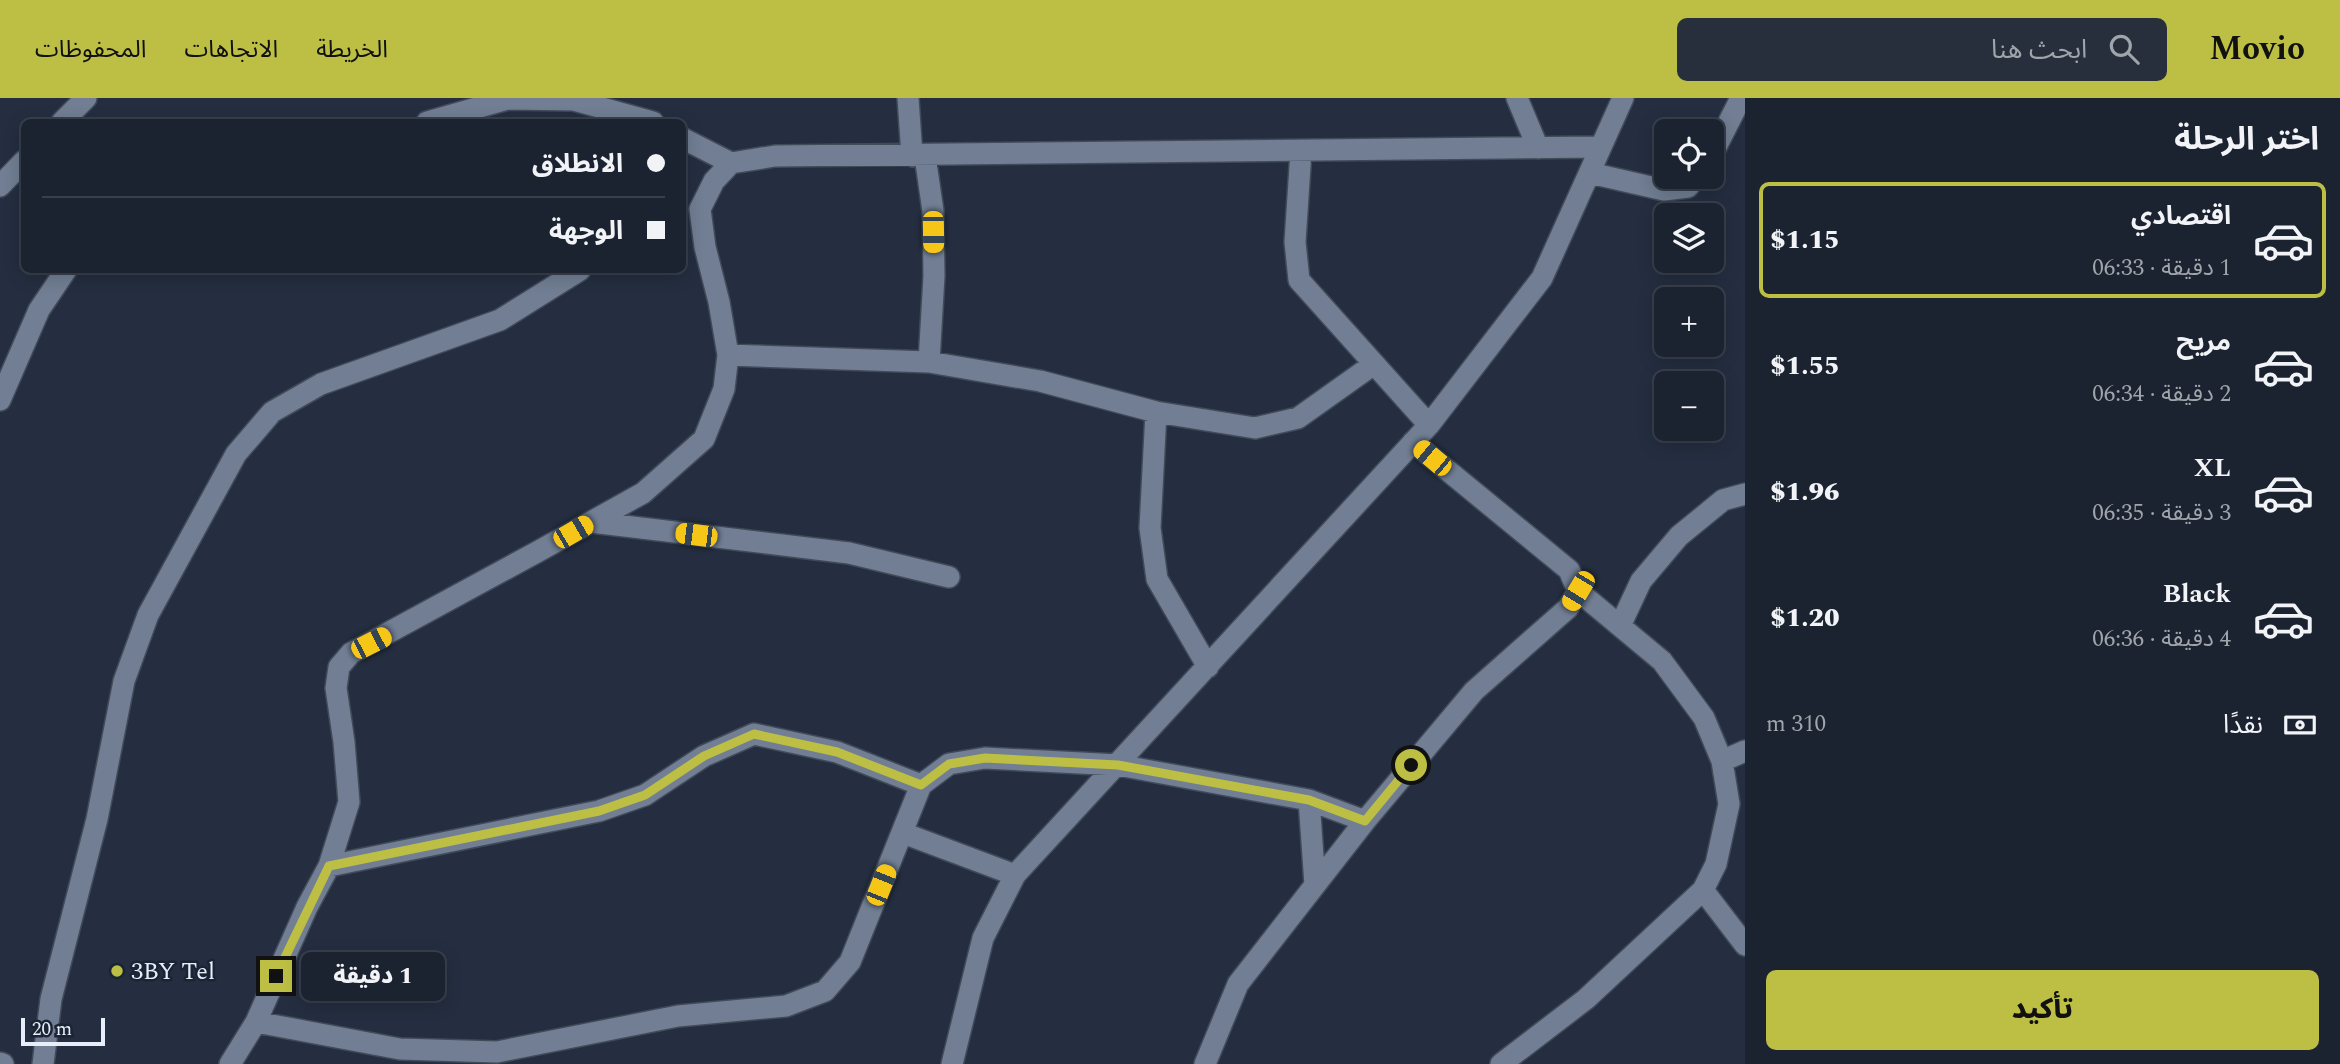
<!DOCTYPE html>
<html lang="ar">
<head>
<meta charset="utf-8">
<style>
  :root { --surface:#1b2230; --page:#282f3c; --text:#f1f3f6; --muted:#a0a4ab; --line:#393f4c; --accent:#bcbf44 }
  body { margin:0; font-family:Spectral,"Noto Sans Arabic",serif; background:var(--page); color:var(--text); direction:rtl; height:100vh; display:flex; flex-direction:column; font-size:26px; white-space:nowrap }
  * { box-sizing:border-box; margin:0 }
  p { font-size:23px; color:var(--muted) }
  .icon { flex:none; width:38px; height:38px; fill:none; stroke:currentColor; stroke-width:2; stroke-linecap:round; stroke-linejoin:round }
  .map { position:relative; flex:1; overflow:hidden; direction:ltr }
  .sheet { display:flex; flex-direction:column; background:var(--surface); width:595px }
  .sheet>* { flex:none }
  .hud { position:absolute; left:21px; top:21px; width:665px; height:154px; border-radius:10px; box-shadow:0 4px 18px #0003,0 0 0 2px var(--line); direction:rtl; display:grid; align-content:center; height:154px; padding:0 21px; background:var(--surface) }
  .fabs { position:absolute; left:1654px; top:21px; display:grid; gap:14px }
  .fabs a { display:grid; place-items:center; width:70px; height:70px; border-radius:10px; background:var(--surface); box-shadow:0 4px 18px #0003,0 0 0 2px var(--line); font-size:35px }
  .scale { position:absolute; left:21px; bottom:18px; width:84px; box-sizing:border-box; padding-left:7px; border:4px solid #e7eefa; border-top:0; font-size:19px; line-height:24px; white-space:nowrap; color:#e7eefa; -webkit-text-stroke:5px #1a2435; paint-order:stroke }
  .end { position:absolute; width:32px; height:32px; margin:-16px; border:9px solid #bcbf44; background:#111; box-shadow:0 0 0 4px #111 }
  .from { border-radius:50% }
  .bubble { position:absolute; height:49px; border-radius:10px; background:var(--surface); box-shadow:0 4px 18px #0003,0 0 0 2px var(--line); font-size:23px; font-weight:800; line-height:49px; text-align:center; direction:rtl }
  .car { position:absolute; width:21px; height:42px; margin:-21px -10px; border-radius:9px; box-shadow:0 0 5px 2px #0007; background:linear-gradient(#f5c518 24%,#345 0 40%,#f5c518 0 76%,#345 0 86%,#f5c518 0) }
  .hud b { display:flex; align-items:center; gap:24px; height:66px; font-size:26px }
  .hud b+b { border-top:2px solid var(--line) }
  .hud i { width:18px; height:18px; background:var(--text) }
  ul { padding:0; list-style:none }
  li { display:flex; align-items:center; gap:21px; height:116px; margin:0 14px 10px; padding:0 7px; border:4px solid transparent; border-radius:10px }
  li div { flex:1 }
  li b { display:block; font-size:26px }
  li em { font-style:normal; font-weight:800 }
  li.on { border-color:var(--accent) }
  li>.icon { width:63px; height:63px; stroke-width:1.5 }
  h2 { padding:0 21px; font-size:32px; line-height:84px }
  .pay { display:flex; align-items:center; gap:18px; height:77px; padding:0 21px; font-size:26px }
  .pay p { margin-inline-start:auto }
  .button { display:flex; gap:14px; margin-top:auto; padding:14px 21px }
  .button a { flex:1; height:80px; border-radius:10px; background:var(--accent); color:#111; font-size:28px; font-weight:800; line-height:80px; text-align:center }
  header { display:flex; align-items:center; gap:42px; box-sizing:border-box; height:98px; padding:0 35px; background:var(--accent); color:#111 }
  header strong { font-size:33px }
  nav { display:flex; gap:38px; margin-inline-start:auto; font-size:24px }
  .search { width:490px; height:63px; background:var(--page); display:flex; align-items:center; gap:18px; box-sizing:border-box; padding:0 24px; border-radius:10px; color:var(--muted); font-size:26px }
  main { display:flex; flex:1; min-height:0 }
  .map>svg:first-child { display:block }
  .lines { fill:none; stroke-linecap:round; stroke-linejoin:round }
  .minor-casing { stroke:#414a59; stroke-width:24 }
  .minor { stroke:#717e93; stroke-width:21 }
  .route { stroke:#bcbf44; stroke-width:9 }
  .poi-dot { fill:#bcbf44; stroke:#1a2435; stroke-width:2.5 }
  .labels { text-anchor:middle; stroke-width:5; stroke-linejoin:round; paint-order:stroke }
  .poi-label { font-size:24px; fill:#e7eefa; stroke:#1a2435; text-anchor:start }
</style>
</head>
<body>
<header>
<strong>Movio</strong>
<div class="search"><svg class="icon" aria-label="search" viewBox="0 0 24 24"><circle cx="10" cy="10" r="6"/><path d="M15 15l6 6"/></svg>ابحث هنا</div>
<nav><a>الخريطة</a><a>الاتجاهات</a><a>المحفوظات</a></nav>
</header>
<main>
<section class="sheet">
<h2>اختر الرحلة</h2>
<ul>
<li class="on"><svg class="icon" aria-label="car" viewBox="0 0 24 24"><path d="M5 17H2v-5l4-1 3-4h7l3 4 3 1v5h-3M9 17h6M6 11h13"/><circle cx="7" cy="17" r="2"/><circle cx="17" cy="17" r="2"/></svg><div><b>اقتصادي</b><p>1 دقيقة · 06:33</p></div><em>$1.15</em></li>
<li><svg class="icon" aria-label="car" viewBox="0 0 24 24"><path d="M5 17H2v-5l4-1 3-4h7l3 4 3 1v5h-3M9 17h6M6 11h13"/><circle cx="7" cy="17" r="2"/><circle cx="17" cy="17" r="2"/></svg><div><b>مريح</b><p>2 دقيقة · 06:34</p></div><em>$1.55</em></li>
<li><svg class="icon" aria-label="car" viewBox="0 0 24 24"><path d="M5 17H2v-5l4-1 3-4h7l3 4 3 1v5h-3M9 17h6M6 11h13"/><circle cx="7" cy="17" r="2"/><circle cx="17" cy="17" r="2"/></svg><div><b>XL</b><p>3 دقيقة · 06:35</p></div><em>$1.96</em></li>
<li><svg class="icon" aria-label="car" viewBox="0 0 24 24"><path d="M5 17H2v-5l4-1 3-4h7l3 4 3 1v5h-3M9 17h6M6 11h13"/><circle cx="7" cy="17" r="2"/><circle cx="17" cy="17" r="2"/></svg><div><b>Black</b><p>4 دقيقة · 06:36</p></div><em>$1.20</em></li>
</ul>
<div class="pay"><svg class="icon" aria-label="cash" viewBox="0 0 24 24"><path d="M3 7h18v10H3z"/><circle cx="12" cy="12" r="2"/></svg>نقدًا<p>310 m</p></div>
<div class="button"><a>تأكيد</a></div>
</section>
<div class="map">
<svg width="1745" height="966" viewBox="0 0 1745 966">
  <rect width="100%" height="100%" fill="#242e40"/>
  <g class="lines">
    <!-- minor casing -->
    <g class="minor-casing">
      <path id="minor" d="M908 0 912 58
        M1517 0 1538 50
        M62 24 86 0
        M427 24 508 1 573 2 653 24
        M682 40 731 65
        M1301 53 1295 144 1299 182 1429 327
        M1712 57 1741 0
        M925 58 933 113 934 178 929 264
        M1590 75 1664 92 1688 89 1696 79
        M0 88 24 63
        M728 257 929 264 1040 283 1156 314 1255 330 1298 320 1374 266
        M0 302 39 212 66 172
        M1156 314 1150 430 1157 481 1208 569
        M591 424 849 455 949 479
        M1620 528 1641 483 1679 438 1723 402 1745 396
        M1722 663 1745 653
        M1309 702 1315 787
        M903 735 1015 777
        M329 768 599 713 645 697 704 658 754 636 837 654 921 687
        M1703 792 1745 847
        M256 924 400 951 497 954 678 918 786 908 825 893 850 864 921 687 949 666 985 660 1118 667 1309 702 1365 723
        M0 965 3 966
        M43 966 51 901 97 721 124 583 148 517 236 356 272 314 321 286 500 222 580 172
        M230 966 256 924 307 809 329 768 349 704 344 644 336 590 339 569 351 555 537 454 643 395 704 341 724 291 728 257 719 204 705 149 700 111 714 83 731 65 775 58 1601 49
        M952 966 983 840 1015 777 1429 327 1542 180 1623 0
        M1205 966 1238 886 1365 723 1474 593 1568 510 1578 493 1569 472 1413 344
        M1501 966 1586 901 1703 792 1716 766 1729 706 1722 663 1704 620 1662 563 1578 493"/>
    </g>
    <!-- minor -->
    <use href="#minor" class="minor"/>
  </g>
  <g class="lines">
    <!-- route -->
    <path class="route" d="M276 878 329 768 599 713 645 697 704 658 754 636 837 654 921 687 949 666 985 660 1118 667 1309 702 1365 723 1411 667"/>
  </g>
  <!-- markers -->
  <circle class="poi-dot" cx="117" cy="873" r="7"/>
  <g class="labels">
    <!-- poi labels -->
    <g class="poi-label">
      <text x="131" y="881">3BY Tel</text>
    </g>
  </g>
</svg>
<div class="fabs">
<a><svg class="icon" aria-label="locate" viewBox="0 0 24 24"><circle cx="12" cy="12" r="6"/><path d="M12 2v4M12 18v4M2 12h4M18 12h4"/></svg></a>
<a><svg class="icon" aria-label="layers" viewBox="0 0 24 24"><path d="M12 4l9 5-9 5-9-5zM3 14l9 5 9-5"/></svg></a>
<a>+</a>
<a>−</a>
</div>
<div class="scale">20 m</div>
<i class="end from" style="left:1411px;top:667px"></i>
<i class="end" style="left:276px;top:878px"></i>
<div class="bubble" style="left:301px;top:854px;width:144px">1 دقيقة</div>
<i class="car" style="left:933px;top:134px;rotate:179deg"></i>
<i class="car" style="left:1432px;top:360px;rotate:310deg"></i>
<i class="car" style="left:573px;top:434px;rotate:60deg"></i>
<i class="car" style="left:696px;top:437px;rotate:277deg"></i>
<i class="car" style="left:1578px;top:493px;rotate:211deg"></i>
<i class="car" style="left:371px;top:545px;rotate:63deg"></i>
<i class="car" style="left:881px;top:787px;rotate:22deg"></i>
<div class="hud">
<b><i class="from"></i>الانطلاق</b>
<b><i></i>الوجهة</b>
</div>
</div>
</main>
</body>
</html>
